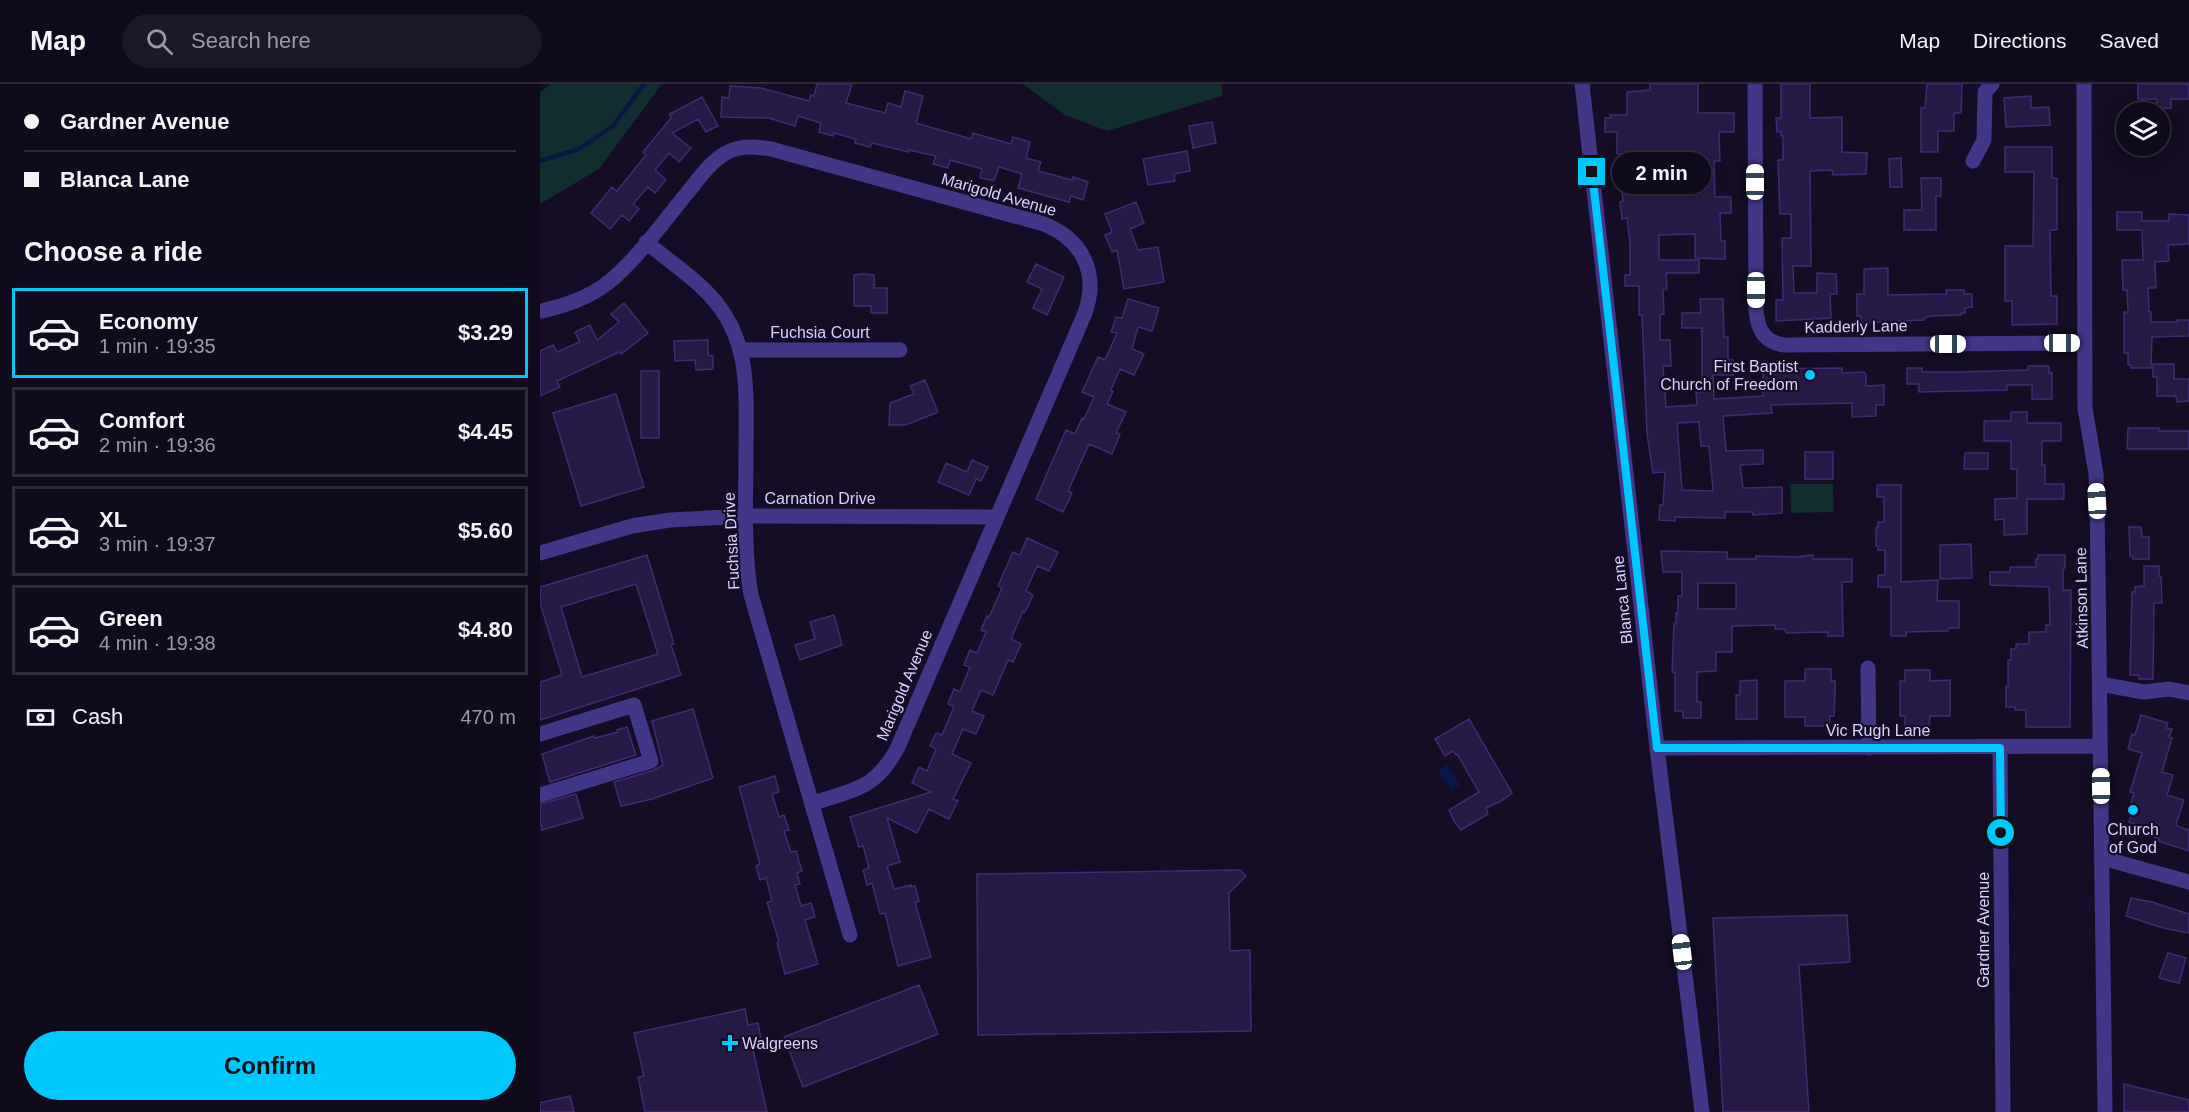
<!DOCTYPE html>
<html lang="en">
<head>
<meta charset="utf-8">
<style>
  :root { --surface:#0f0a1c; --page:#1d1829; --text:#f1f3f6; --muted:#9b9aa3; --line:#2f2b3b; --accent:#00c7fc }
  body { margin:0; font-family:Helvetica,sans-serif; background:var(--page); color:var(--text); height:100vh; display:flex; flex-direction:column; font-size:22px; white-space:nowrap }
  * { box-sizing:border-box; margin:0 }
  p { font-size:20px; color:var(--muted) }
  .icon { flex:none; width:33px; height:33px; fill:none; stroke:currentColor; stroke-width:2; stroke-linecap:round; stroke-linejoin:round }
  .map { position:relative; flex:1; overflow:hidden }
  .sheet { display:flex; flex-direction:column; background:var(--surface); width:540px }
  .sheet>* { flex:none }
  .banner { display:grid; align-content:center; height:132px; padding:0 24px; background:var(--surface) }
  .controls { position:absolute; left:1576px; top:18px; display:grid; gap:12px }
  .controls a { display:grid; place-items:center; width:54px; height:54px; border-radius:50%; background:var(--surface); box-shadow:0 3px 15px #0003,0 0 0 2px var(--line); font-size:30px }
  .end { position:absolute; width:27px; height:27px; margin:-14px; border:8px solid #00c7fc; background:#111; box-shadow:0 0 0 3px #111 }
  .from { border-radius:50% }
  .bubble { position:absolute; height:42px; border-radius:21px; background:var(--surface); box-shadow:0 3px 15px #0003,0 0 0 2px var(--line); font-size:20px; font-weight:700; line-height:42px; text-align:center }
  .car { position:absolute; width:18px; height:36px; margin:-18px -9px; border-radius:8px; box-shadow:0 0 4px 2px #0007; background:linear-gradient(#fff 24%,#345 0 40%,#fff 0 76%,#345 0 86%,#fff 0) }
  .banner b { display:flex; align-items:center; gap:21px; height:57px; font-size:22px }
  .banner b+b { border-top:2px solid var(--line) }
  .banner i { width:15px; height:15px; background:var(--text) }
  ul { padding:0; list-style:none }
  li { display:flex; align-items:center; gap:18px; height:90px; margin:0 12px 9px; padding:0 12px; border:3px solid var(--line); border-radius:0px }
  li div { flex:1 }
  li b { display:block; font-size:22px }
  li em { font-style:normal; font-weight:700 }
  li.on { border-color:var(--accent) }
  li>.icon { width:54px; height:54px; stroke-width:1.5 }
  h2 { padding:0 24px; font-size:27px; line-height:72px }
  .pay { display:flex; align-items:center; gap:15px; height:66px; padding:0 24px; font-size:22px }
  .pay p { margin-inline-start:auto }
  .button { display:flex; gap:12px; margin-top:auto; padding:12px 24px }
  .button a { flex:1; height:69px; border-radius:36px; background:var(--accent); color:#111; font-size:24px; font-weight:700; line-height:69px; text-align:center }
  header { display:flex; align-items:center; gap:36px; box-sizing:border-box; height:84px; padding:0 30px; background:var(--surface); border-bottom:2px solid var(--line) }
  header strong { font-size:28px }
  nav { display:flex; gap:33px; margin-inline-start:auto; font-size:21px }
  .search { width:420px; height:54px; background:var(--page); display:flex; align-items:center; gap:15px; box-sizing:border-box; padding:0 21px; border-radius:33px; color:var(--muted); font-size:22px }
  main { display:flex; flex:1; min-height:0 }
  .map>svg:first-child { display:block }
  .green { fill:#102d2f }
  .water { fill:#081743 }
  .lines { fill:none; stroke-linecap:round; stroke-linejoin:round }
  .stream { stroke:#081743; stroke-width:4.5 }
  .building { fill:#271946; stroke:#402a73; stroke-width:1.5; fill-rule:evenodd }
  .minor { stroke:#423686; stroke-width:15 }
  .route { stroke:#00c7fc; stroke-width:8 }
  .poi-dot { fill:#00c7fc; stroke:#140d25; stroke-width:2 }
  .labels { text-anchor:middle; stroke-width:4.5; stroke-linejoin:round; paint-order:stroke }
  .street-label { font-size:16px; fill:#dbd1ff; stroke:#140d25 }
  .poi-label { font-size:16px; fill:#dbd1ff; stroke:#140d25; text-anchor:end }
</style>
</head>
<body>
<header>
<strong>Map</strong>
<div class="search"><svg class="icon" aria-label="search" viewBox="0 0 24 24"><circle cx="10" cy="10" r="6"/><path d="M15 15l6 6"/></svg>Search here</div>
<nav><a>Map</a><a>Directions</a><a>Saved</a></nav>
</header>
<main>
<section class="sheet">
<div class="banner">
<b><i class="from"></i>Gardner Avenue</b>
<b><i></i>Blanca Lane</b>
</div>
<h2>Choose a ride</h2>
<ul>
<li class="on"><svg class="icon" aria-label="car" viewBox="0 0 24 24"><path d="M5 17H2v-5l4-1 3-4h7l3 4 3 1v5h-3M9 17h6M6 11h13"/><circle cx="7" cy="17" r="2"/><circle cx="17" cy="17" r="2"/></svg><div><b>Economy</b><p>1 min · 19:35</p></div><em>$3.29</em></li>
<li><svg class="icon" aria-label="car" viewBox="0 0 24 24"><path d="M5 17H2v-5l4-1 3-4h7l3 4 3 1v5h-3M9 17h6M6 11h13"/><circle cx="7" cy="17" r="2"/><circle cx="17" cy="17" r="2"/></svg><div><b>Comfort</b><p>2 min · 19:36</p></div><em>$4.45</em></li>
<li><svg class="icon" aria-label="car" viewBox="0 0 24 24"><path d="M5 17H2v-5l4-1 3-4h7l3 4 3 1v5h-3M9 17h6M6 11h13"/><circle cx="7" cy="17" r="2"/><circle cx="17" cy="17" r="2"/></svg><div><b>XL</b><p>3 min · 19:37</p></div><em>$5.60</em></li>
<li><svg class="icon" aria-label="car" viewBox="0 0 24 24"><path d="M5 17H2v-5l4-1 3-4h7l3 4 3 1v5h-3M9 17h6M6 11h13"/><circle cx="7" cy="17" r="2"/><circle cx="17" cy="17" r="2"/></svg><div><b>Green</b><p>4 min · 19:38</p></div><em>$4.80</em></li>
</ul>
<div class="pay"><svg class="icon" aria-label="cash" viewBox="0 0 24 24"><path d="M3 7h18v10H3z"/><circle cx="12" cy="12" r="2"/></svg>Cash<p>470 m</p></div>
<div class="button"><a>Confirm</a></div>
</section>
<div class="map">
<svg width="1649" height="1028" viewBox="0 0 1649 1028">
  <rect width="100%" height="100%" fill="#140d25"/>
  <!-- green -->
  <path class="green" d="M11 0H122L59 85 0 120V8Z
    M483 0H682V12L567 47 525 31Z
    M1250 400H1293L1294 428 1251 429Z"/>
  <!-- water -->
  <path class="water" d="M908 680 920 701 911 707 898 686Z"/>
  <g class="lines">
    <!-- stream -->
    <path class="stream" d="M0 77 39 65 73 42 104 0"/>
  </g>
  <!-- building -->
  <path class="building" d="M277 0H312L306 19 345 29 348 19 361 23 365 7 383 12 376 39 431 55 433 49 471 60 473 53 490 58 486 74 501 78 498 87 532 96 533 93 548 98 543 116 531 112 529 118 478 104 482 90 459 83 454 97 440 94 442 85 410 76 408 84 393 80 396 72 369 66V68L332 59 330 63 315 59 316 55 294 49 293 52 279 48 281 39 258 32 255 42 229 34 181 33 182 13 189 14 190 2 221 4 269 17 271 11 274 12Z
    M1110 0H1158V29H1194V48H1179L1180 77H1174L1175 113H1191V129H1180L1181 157H1185V175L1155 174V150L1119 151V176H1159V189H1126L1127 205 1123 206 1124 230 1120 231V256H1130L1131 282H1123L1126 323 1157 321 1156 308H1162V244H1142V229H1161L1160 215H1183L1184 253H1188V276H1193V291H1173L1174 315 1223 312V285L1302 284V289L1324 288 1326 291V302L1344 301V321H1336V332L1312 333V319L1231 321 1232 329 1183 332 1186 367 1223 366V380L1200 381 1203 404 1242 403V429L1213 431V428H1185V434L1135 433V437L1119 436 1120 421H1123L1125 388 1113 389 1107 350 1102 231H1099V202H1085V191H1090V159L1087 134 1082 135 1080 118 1083 117 1082 107 1104 105V78H1082V70H1077V48H1065V34H1071L1070 31H1087V8L1110 6ZM1159 338 1161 362H1169L1173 407 1142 406 1137 339Z
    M1241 0H1270V34L1302 33V68L1327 69 1326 90 1293 91 1292 86 1270 87 1271 182H1253L1254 209H1277V189L1296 190 1297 210H1290L1291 234 1236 237V216H1243L1242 154H1251V130H1240L1238 76H1243V52H1241V48H1237L1236 34H1241Z
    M1387 0H1422L1421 29H1414V47H1398V68H1381V24H1385Z
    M1598 0H1649V15H1631V24H1616L1617 15H1598Z
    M1491 12V24L1509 23 1510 41 1466 43 1464 14Z
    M162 13 178 42 166 48 158 35 132 49 151 64 139 78 129 69 115 86 126 96 115 109 108 103 93 120 99 125 89 137 82 131 70 145 51 129 72 103 77 107 106 71 103 68 131 34 130 30Z
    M672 38 676 59 653 64 649 42Z
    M1465 63H1512V94H1517V146H1510L1511 212H1517V240L1472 241V217H1465V162H1493L1494 88H1465Z
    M647 67 650 87 634 90 635 97 608 101 603 75Z
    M1361 74 1362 103H1350L1349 75Z
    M1381 94H1401V112H1396V146H1364V126H1382Z
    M596 118 604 139 590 145 598 166 618 163 624 198 584 205 577 166 572 168 565 151 572 148 565 130Z
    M1577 128H1602V137H1629V130L1649 131V160L1628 161 1629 177 1615 178 1616 204H1608L1609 228H1611V238H1637V236H1649V252L1612 253 1611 284H1591V281H1588V269H1584V228H1588L1587 206H1583L1582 176H1603L1602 146H1577Z
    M496 180 524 193 507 231 493 224 502 205 487 198Z
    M1348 184V211L1407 210 1406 206H1424V210H1432V223L1425 224V229H1421V231L1391 232 1384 234V236L1321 239V232H1317V210H1324V185Z
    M323 190 334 191V204H347V229H331V222H314V191Z
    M588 215 619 224 612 247 598 243 592 265 604 270 594 291 580 285 571 306 573 307 567 320 586 328 576 349 580 350 572 370 549 360 528 407 532 409 523 428 496 415 526 346 535 350 542 334 544 335 554 313 542 308 558 273 565 276 577 249 571 248 576 233 582 234Z
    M84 219 108 249 81 270 79 268 17 297 20 303 0 312V267L13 261 17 268 40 258 35 248 50 241 57 256 79 238 71 230Z
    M168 256V271L173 272V285L156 286 155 276 135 277 134 257Z
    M1613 280H1634V295H1649V317L1637 318 1636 312H1617V293H1613Z
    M1488 282H1509V289H1512V315H1492V301H1467V306L1379 308V300H1367V284H1382V288H1419L1488 286Z
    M101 287H119V354H101Z
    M385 296 398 328 366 341H349L350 319 374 310 370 302Z
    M76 310 104 403 41 422 13 329Z
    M1471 328H1487V339H1521V357H1502V381H1505V400H1524V415H1487V450L1464 451V435L1455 436V415L1477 414V385H1471V357H1444V337H1471Z
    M1588 344H1619V347H1649V365H1587Z
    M1265 368H1293V395H1265Z
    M1425 369H1448V385H1424Z
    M432 376 448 383 441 397 436 395 429 411 398 398 406 379 427 388Z
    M1337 401H1361V498L1398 496 1397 517H1419V544H1409L1408 547 1366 548V552H1351V503H1338V491H1345V466H1338V462H1336V444H1338V438H1344V413H1337Z
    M1589 443H1601L1602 453H1609V475H1593L1592 472H1590Z
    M487 454 518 468 509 487 497 482 486 507 493 511 485 528 483 527 471 555 481 560 473 578 468 576 453 611 441 606 432 627 444 632 436 650 423 645 412 670 431 679 413 715 418 717 409 735 389 725 377 749 347 734 360 778 347 782 354 805 371 801V803L375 802 379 817 375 819 391 873 358 882 345 829 340 830 332 799 327 801 323 786 329 784 323 762 319 763 310 733 391 708 372 699 379 683 387 687 396 665 390 662 396 649 402 651 414 623 408 620 414 605 420 608 430 583 424 581 430 566 437 569 446 548 441 546 447 532 449 533 462 504 458 502 473 468 480 471Z
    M1431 460 1432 494 1400 495V461Z
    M1121 467 1187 468V475H1216V472L1262 473V472L1273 471V475H1312V498H1302L1303 552H1288V548L1246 549 1245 545H1235V541L1192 542V568H1176V587L1157 588V618H1161V634H1143V627H1135V588H1132L1134 540H1136V529L1138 530V512H1142V488H1123ZM1158 499H1196V525H1158Z
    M107 471 134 560 131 561 141 591 0 636V598L22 591 0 519V503ZM96 500 118 570 42 593 21 523Z
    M1498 471H1525V484H1523V506H1531L1530 643H1486V626H1475V623H1466V602H1468V576H1471V565H1476V560H1489V548H1506V541H1510L1509 503 1450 501V488H1470V483H1496V475H1498Z
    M1604 482H1619V492L1621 493 1622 519H1614L1613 595H1599V591H1590L1592 508H1595V503L1604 502Z
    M294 531 302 561 260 576 255 561 275 555 270 538Z
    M1265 585H1291V597H1295V611L1294 632H1290L1289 642H1265V633H1245V597H1265Z
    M1365 586H1390V597L1410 596V632H1390L1389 643H1365V632H1360V597H1365Z
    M1217 596V635H1196V611H1200V597Z
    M153 625 173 694 112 715 81 722 74 698 114 686 123 681 112 637Z
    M1601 631 1628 639 1626 644 1632 645 1629 653 1632 654 1622 688 1633 691 1627 711 1644 716 1636 740 1637 742 1649 746V767L1618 757 1619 755 1612 752 1614 746 1589 738 1592 729 1588 728 1594 709 1590 708 1602 669 1588 665 1592 650 1595 651Z
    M929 635 972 709 961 717 946 724 948 730 921 746 914 737 909 726 939 708 917 670 916 671 913 667 905 672 895 655Z
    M87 643 96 671 10 698 2 670 54 652 55 654 78 648 77 646Z
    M235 692 239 708 232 710 239 733 244 731 249 746 244 747 251 768 256 767 262 787 257 789 260 800 255 801 261 822 271 819 275 833 265 836 278 880 245 890 237 859 239 858 227 818 232 817 226 794 220 796 216 782 220 780 199 703Z
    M36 710 43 734 2 746 0 738V720Z
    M700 786 706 792 689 809 690 867 710 866 711 947 438 951 437 790Z
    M1591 814 1612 818 1649 830V849L1623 844 1586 832Z
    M1307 831 1310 878 1259 881 1269 1028H1183L1173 834Z
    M1628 869 1646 874 1639 899 1619 894Z
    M379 901 398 950 263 1003 244 953Z
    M205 925 208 941 218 939 221 955 211 957 227 1028H105L98 993 104 992 94 949Z
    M1584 1000 1649 1016V1028H1584Z
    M30 1012 34 1028H0V1019Z"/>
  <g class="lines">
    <!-- minor -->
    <path class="minor" d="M1042 0 1117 664 1162 1028
      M1215 0 1216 227C1218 246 1224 258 1244 261L1545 259
      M1544 0 1545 324 1556 390 1557 417 1565 1028
      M1433 77 1444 56 1445 8 1452 0
      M106 158C131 179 162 198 181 225 211 267 206 317 206 366 206 414 203 464 211 511L310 851
      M2 227C27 221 48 214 69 198 99 173 123 138 148 108 160 93 172 75 190 67 204 61 217 63 231 65L504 140C543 156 559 189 545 229L357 665C335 705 314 706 273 719
      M200 266H360
      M0 469 92 442 130 436 207 432 456 433
      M1328 584 1329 664
      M1560 600 1604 608 1629 605 1649 609
      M0 650 94 621 111 677 0 711
      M1117 664 1560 662
      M1460 664 1463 1028
      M1562 774 1649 798"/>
  </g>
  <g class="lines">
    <!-- route -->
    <path class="route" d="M1052 88 1117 664H1460L1461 749"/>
  </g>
  <!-- markers -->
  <g class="poi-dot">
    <circle cx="1270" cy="291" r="6"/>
    <circle cx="1593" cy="726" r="6"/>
    <path d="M187 950h6v6h6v6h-6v6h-6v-6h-6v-6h6z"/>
  </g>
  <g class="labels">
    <!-- street labels -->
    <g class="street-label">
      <text transform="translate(459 110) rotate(16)" y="6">Marigold Avenue</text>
      <text transform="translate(1316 242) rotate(-1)" y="6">Kadderly Lane</text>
      <text x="280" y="254">Fuchsia Court</text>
      <text x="280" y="420">Carnation Drive</text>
      <text transform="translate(191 457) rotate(-93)" y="6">Fuchsia Drive</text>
      <text transform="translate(1541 514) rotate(-91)" y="6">Atkinson Lane</text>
      <text transform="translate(1082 516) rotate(-96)" y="6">Blanca Lane</text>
      <text transform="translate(364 601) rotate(-67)" y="6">Marigold Avenue</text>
      <text x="1338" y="652">Vic Rugh Lane</text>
      <text transform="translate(1443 846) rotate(-90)" y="6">Gardner Avenue</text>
    </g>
    <!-- poi labels -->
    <g class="poi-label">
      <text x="1258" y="288">First Baptist<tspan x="1258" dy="18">Church of Freedom</tspan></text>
      <text x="1593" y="751" text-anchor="middle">Church<tspan x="1593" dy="18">of God</tspan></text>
      <text x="202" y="965" text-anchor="start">Walgreens</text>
    </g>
  </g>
</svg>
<div class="controls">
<a><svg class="icon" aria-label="layers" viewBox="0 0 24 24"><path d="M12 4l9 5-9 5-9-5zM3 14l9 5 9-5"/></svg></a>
</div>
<i class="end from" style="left:1461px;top:749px"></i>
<i class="end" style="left:1052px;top:88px"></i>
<div class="bubble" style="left:1072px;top:68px;width:99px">2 min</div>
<i class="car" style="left:1215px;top:98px;rotate:0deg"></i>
<i class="car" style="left:1216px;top:206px;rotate:180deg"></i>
<i class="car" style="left:1522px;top:259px;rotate:90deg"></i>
<i class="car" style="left:1408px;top:260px;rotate:90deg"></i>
<i class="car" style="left:1557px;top:417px;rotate:357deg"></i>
<i class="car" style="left:1561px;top:702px;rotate:359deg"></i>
<i class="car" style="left:1142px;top:868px;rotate:353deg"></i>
</div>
</main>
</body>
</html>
